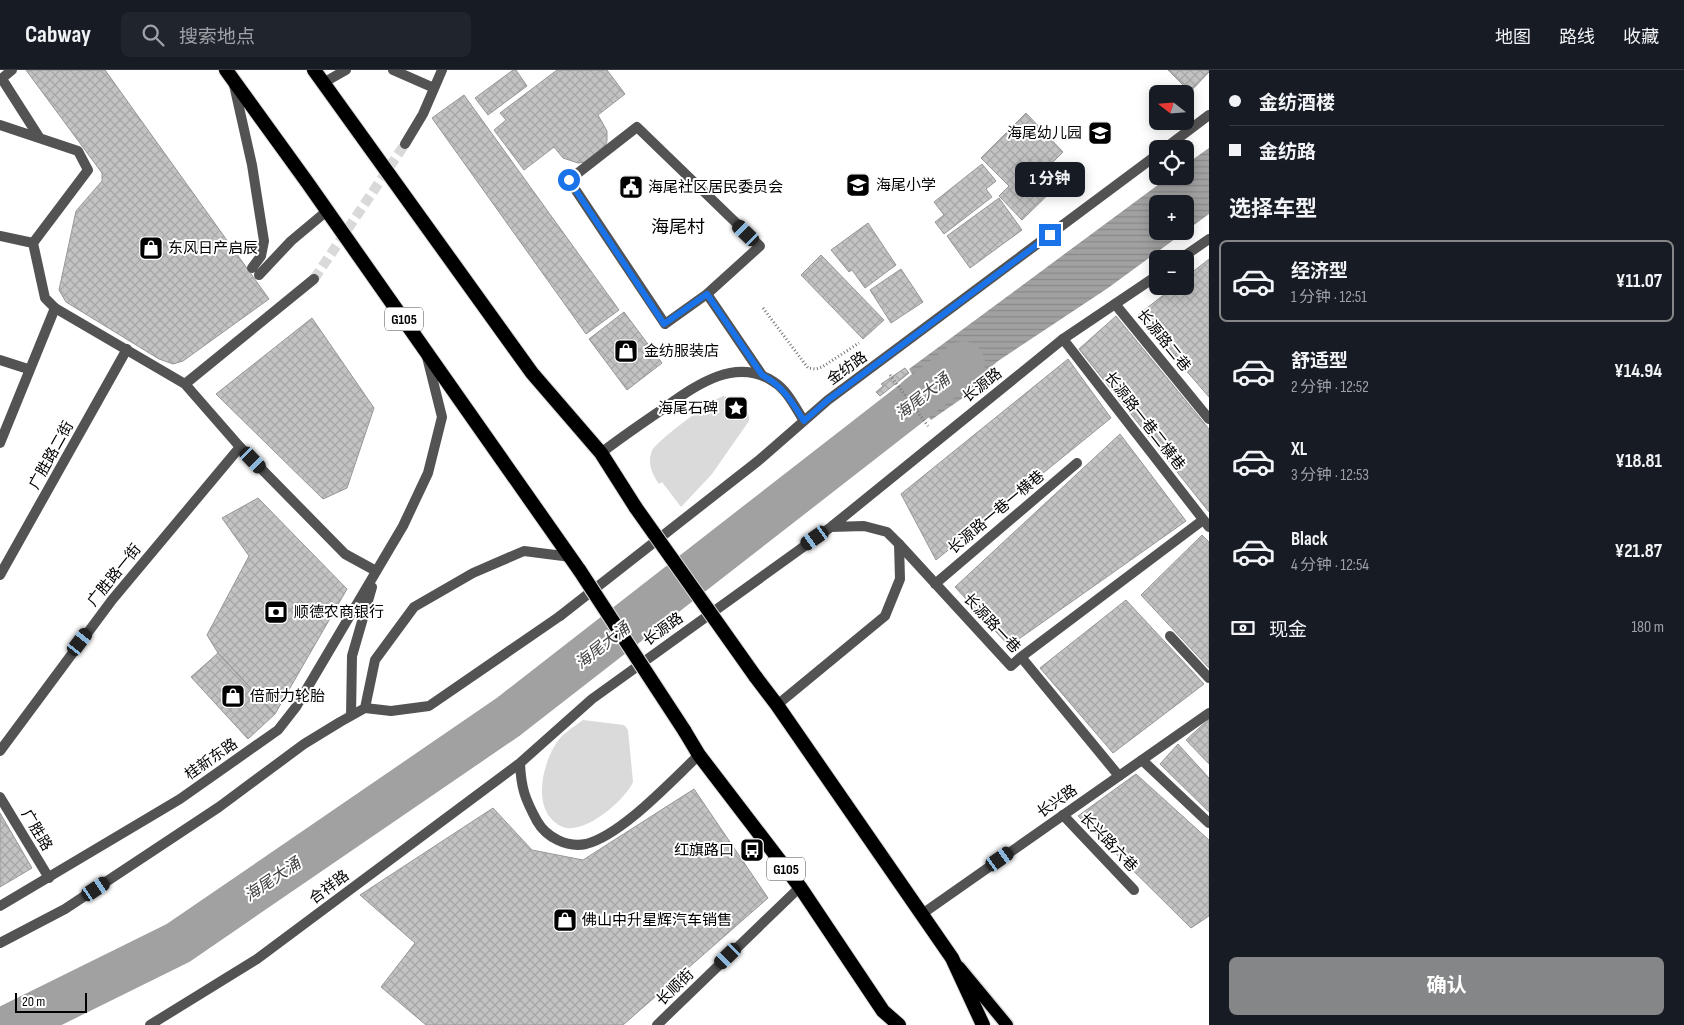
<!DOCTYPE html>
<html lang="zh">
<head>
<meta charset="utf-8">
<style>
  :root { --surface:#171b24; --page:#20242c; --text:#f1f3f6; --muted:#9ea1a6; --line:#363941; --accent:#858687 }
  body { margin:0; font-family:"Sofia Sans Condensed","Noto Sans SC",sans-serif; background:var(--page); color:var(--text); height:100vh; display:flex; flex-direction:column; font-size:19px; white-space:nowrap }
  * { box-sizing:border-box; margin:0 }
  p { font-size:16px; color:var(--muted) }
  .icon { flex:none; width:28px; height:28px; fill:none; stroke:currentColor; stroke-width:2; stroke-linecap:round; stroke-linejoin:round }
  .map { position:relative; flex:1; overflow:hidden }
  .drawer { display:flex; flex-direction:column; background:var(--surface); width:475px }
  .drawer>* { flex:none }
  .banner { display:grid; align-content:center; height:110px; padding:0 20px; background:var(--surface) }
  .needle { width:32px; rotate:287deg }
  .controls { position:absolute; left:1149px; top:15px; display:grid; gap:10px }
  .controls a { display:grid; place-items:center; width:45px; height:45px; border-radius:8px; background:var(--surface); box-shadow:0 2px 12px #0003; font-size:25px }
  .scale { position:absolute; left:15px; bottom:12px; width:72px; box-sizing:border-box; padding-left:5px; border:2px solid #000; border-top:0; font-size:14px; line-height:18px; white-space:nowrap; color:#000; -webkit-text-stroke:4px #fff; paint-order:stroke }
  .end { position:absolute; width:22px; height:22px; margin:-11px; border:6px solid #1a73e8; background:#fff; box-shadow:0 0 0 2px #fff }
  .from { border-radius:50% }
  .bubble { position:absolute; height:35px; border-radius:8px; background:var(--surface); box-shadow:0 2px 12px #0003; font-size:16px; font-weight:700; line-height:35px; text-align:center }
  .car { position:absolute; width:15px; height:30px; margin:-15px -8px; border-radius:6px; box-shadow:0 0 4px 1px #0007; background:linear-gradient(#222 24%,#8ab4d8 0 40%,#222 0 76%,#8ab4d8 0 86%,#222 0) }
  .banner b { display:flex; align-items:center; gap:18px; height:48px; font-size:19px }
  .banner b+b { border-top:1px solid var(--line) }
  .banner i { width:12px; height:12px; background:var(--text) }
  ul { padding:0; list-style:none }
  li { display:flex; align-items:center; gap:15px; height:82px; margin:0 10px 8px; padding:0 10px; border:2px solid transparent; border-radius:8px }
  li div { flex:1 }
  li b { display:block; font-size:19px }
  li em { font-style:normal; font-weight:700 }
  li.active { border-color:var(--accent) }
  li>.icon { width:45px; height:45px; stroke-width:1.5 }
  h2 { padding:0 20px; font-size:22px; line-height:60px }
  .pay { display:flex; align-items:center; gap:12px; height:55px; padding:0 20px; font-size:19px }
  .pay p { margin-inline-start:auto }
  .primary-button { display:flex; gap:10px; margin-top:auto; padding:10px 20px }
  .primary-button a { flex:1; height:58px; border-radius:8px; background:var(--accent); color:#fff; font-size:20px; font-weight:700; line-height:58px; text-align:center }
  header { display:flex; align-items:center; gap:30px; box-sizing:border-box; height:70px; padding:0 25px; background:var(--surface); border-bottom:1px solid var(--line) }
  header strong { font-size:24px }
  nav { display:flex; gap:28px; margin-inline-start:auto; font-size:18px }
  .search { width:350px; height:45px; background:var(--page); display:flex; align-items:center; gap:12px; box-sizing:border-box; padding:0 18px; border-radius:8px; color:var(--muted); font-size:19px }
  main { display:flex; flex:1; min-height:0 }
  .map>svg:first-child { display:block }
  .grass { fill:#dadada }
  .water { fill:url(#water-rules); fill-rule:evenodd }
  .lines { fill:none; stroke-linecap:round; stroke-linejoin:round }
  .river { stroke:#a1a1a1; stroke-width:44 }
  .building { fill:url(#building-cross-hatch); stroke:#979797 }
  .minor-tunnel { stroke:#d9d9d9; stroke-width:10; stroke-dasharray:10 5; stroke-linecap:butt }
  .primary-casing { stroke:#dbdbdb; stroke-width:15 }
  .trunk-casing { stroke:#dbdbdb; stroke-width:16 }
  .path { stroke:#757575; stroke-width:3; stroke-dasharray:1 2.5; stroke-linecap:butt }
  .service { stroke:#535353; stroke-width:10 }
  .minor { stroke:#535353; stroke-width:10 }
  .tertiary { stroke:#535353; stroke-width:10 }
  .primary { stroke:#000; stroke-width:12 }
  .trunk { stroke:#000; stroke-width:14 }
  .trunk-bridge-casing { stroke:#dbdbdb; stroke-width:16; stroke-linecap:butt }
  .trunk-bridge { stroke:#000; stroke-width:14 }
  .route { stroke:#1a73e8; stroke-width:6 }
  .labels { text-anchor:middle; stroke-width:4; stroke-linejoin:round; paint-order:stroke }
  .shield { fill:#fff; stroke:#4c4c4c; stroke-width:1 }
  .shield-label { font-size:14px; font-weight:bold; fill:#000 }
  .poi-label { font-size:15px; fill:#000; stroke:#fff; text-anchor:start }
  .street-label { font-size:15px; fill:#000; stroke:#fff }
  .water-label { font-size:16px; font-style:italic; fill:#424242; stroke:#fff }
  .quarter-label { font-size:18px; fill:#000; stroke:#fff }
</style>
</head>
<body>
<header>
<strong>Cabway</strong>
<div class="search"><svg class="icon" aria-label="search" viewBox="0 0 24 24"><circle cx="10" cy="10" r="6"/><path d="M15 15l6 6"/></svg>搜索地点</div>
<nav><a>地图</a><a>路线</a><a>收藏</a></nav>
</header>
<main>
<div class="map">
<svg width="1209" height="955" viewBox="0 0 1209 955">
  <defs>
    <pattern id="water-rules" width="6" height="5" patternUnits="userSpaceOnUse" patternTransform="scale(1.25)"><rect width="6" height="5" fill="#a1a1a1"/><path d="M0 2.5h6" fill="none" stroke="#898989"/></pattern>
    <pattern id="building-cross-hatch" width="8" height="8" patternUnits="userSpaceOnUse" patternTransform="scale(1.25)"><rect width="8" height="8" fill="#c3c3c3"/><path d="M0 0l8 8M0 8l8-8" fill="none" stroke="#a6a6a6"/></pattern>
  </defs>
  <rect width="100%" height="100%" fill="#fff"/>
  <!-- grass -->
  <path class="grass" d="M723 326C735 328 751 336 749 351L712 404 681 437 662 412 659 414C652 404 647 393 652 381 656 371 712 330 723 326Z
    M583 650 624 655 628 660 633 712C625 730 585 765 563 757 530 743 542 694 557 672 563 663 575 656 583 650Z"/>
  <!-- water -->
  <path class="water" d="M1209 78V144L1108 218 998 291 984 303 967 325 931 350 901 313 912 304 909 299 1170 106H1185V95ZM1158 134H1185V161H1158Z"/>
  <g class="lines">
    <!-- river -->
    <path class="river" d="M12 955 178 873 508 647 963 293"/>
  </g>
  <!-- building -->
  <path class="building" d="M26 0H105L269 229 183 291 173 294 159 289 66 232 59 220 76 141 102 111V103Z
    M513 0H516L527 16 488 45 475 28Z
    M557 0H607L625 24 598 45 607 61V71L602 84 588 92 578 93 563 88 554 77 524 100 494 60 506 50 500 43Z
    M1168 0H1209V2L1190 22Z
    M464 25 619 240 586 264 432 48Z
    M1026 43 1063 82 1049 96 1063 110 1022 150 999 126 1009 116 981 88Z
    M982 94 996 111 986 119 992 127 944 164 935 152 944 145 934 132Z
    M999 128 1022 160 970 198 947 166Z
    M868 153 896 195 865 218 852 200 849 202 831 180Z
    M821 185 884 250 863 269 801 205Z
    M1209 189V327L1138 245 1175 216H1185V208Z
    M901 199 923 232 891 253 870 220Z
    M624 242 662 293 627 320 589 269Z
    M1116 246 1209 359V442L1079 279Z
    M312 248 374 338 347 418 323 429 216 324Z
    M1068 289 1111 348 936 490 901 424Z
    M905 298 909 303 880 326 876 322 883 316 881 314Z
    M1120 364 1186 451 1009 576 955 517Z
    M258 428 347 519 275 644 218 583 207 565 249 486 222 448Z
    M1202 465 1209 472V598L1141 525Z
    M1126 530 1204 614 1113 683 1040 598Z
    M218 583 275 644 248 669 191 607Z
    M1209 649V694L1186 670Z
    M1178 674 1209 708V742L1160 694Z
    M1136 704 1209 770V846L1191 858 1078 746Z
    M694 719 768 828 623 955H426L381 917 415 873 360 825 493 738 532 780 583 790Z
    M0 743 32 798 0 817Z"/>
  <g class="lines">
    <!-- minor-tunnel -->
    <path class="minor-tunnel" d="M314 209 405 74"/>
    <!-- primary casing -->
    <g class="primary-casing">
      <path id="primary" d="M959 897 1007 955"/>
    </g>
    <!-- trunk casing -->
    <g class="trunk-casing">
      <path id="trunk" d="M226 0 307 112 580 501
        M314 0 532 303 601 383 636 438
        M755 606 777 635 952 888 983 955
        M684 660 699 685 800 817 883 941 899 955"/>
    </g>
    <!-- path -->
    <path class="path" d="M763 238 808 298 816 299 822 297 859 273
      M890 305 928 356"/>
    <!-- service -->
    <path class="service" d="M2 9 39 67
      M0 10 12 0
      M234 15 252 95 264 171 261 186 252 198
      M0 55 78 81 88 100 33 173 45 228 55 238 0 373
      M0 166 33 173
      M259 205 291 171 328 140
      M707 224 760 176 637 57 569 110 665 254 707 224 762 305
      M1115 234 1209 349
      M1063 269 1209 457
      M0 290 28 299
      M899 474 1011 596 1021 587 1119 706
      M0 505 127 279
      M935 514 1077 393
      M1170 566 1209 608
      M1021 587 1203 450
      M0 681 112 530 240 377
      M1142 690 1209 753
      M1063 745 1134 820"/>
    <!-- minor -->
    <path class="minor" d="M393 0 434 18
      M323 13 346 0
      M405 74 423 44 442 0
      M1164 79 1209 45
      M1180 189 1209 169
      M55 238 185 314 240 377 345 484 376 501
      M185 314 314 209
      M601 383C619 369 638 356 657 343 690 320 733 284 774 312 788 321 795 337 804 351
      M560 546 758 391 828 330 1158 84
      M777 635 885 546 900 509 899 474 887 462 864 456 831 457
      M520 693C521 718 525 729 537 751 546 767 567 778 586 774 622 765 672 710 699 685
      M0 727 49 808
      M922 844 1209 643
      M150 955 257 889 520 693 592 629 831 457 1063 269 1158 205
      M657 955 800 817"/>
    <!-- tertiary -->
    <path class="tertiary" d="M365 638 375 590 414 537 473 503 524 481 571 487
      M351 646 352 586 372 517
      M0 836 180 729 278 660 296 637 403 456 428 403 442 347 427 287
      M0 873 65 839 219 737 304 674 340 652 365 638 391 641 429 636 560 546"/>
    <!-- primary -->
    <use href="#primary" class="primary"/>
    <!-- trunk -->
    <use href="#trunk" class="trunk"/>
    <!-- trunk-bridge casing -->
    <g class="trunk-bridge-casing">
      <path id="trunk-bridge" d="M636 438 755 606
        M580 501 684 660"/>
    </g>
    <!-- trunk-bridge -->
    <use href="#trunk-bridge" class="trunk-bridge"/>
  </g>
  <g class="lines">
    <!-- route -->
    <path class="route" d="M569 110 664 254 707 224 762 305C783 316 792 332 804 351L828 330 1050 165"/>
  </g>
  <!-- icons -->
  <defs>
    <g id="school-square" transform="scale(1.25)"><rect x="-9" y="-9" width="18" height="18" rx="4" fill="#000" stroke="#fff"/><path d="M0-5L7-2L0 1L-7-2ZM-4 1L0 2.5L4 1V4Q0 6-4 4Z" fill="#fff"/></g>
    <g id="civic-square" transform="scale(1.25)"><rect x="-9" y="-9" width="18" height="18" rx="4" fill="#000" stroke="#fff"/><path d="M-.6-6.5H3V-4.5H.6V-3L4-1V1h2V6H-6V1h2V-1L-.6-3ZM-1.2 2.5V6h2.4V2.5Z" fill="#fff"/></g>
    <g id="shop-square" transform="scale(1.25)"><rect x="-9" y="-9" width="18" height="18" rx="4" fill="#000" stroke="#fff"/><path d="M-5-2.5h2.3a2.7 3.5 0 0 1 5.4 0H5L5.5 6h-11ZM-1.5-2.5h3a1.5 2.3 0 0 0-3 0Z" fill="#fff"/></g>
    <g id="sight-square" transform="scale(1.25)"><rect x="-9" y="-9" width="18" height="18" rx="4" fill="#000" stroke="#fff"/><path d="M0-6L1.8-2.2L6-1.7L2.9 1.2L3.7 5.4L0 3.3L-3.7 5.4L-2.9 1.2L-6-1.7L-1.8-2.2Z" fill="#fff"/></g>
    <g id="bank-square" transform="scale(1.25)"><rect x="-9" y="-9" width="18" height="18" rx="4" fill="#000" stroke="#fff"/><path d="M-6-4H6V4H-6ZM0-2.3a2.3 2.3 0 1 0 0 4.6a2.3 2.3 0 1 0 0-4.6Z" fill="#fff"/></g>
    <g id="bus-square" transform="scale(1.25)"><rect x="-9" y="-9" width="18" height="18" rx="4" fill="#000" stroke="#fff"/><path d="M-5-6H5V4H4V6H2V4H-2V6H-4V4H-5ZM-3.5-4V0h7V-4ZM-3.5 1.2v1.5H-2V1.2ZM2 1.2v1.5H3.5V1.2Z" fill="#fff"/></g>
  </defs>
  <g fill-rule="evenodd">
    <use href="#school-square" x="1100" y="63"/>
    <use href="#school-square" x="858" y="115"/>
    <use href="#civic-square" x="631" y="117"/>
    <use href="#shop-square" x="151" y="178"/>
    <use href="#shop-square" x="626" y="281"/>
    <use href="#sight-square" x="736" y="338"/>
    <use href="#bank-square" x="276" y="542"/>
    <use href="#shop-square" x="233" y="626"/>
    <use href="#bus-square" x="752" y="780"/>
    <use href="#shop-square" x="565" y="850"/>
  </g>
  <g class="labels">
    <!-- shield labels -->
    <g class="shield">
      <rect x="385" y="237.5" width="38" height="23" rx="4"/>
      <rect x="767" y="787.5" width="38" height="23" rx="4"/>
    </g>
    <g class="shield-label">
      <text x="404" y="254">G105</text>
      <text x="786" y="804">G105</text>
    </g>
    <!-- poi labels -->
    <g class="poi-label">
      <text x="1082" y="68" text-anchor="end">海尾幼儿园</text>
      <text x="876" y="120">海尾小学</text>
      <text x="648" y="122">海尾社区居民委员会</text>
      <text x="168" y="183">东风日产启辰</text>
      <text x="644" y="286">金纺服装店</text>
      <text x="718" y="343" text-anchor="end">海尾石碑</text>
      <text x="294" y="547">顺德农商银行</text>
      <text x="250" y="631">倍耐力轮胎</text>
      <text x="734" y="785" text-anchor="end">红旗路口</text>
      <text x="582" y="855">佛山中升星辉汽车销售</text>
    </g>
    <!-- street labels -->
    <g class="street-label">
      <text transform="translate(1164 270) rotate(51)" y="5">长源路二巷</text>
      <text transform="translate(847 298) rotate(-36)" y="5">金纺路</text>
      <text transform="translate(982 315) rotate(-38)" y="5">长源路</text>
      <text transform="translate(1145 351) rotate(52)" y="5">长源路一巷二横巷</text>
      <text transform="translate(51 385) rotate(-61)" y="5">广胜路二街</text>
      <text transform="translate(996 442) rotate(-40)" y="5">长源路一巷一横巷</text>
      <text transform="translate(114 505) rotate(-51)" y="5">广胜路一街</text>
      <text transform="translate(992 553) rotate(47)" y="5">长源路一巷</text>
      <text transform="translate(663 559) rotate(-36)" y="5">长源路</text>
      <text transform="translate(211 689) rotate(-35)" y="5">桂新东路</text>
      <text transform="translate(1057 731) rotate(-35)" y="5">长兴路</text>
      <text transform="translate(37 760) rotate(59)" y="5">广胜路</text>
      <text transform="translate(1109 772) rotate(46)" y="5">长兴路六巷</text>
      <text transform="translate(329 817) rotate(-37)" y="5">合祥路</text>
      <text transform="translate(675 917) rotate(-44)" y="5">长顺街</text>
    </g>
    <!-- water labels -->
    <g class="water-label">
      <text transform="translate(922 326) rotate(-38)" y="6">海尾大涌</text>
      <text transform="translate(602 575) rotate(-38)" y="6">海尾大涌</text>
      <text transform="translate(272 809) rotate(-34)" y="6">海尾大涌</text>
    </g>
    <!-- quarter labels -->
    <g class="quarter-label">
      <text x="678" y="163">海尾村</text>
    </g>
  </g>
</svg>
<div class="controls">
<a><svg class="needle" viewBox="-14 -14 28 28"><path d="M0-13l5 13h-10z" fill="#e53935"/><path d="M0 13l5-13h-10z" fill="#9ea1a6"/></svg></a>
<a><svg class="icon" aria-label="locate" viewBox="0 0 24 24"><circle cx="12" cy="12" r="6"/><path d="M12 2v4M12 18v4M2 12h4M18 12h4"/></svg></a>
<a>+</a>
<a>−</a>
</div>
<div class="scale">20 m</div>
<i class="end from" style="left:569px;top:110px"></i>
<i class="end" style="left:1050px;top:165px"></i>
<div class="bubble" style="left:1015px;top:92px;width:70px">1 分钟</div>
<i class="car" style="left:746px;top:163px;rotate:314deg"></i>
<i class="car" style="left:253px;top:390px;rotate:136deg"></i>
<i class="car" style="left:815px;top:468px;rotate:235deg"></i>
<i class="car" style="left:80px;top:572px;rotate:37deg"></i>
<i class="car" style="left:1000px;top:789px;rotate:55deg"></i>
<i class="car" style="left:96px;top:819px;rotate:56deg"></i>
<i class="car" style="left:728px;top:886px;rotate:226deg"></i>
</div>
<section class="drawer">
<div class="banner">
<b><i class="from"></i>金纺酒楼</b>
<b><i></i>金纺路</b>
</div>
<h2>选择车型</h2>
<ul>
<li class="active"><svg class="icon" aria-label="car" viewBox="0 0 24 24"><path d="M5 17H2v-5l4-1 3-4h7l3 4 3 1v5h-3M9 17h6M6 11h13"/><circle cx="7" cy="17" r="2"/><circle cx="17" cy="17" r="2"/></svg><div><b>经济型</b><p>1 分钟 · 12:51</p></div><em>¥11.07</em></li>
<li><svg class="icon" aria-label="car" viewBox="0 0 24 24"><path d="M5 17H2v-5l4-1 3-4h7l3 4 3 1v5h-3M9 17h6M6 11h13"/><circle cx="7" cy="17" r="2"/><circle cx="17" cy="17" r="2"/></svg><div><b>舒适型</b><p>2 分钟 · 12:52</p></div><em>¥14.94</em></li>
<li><svg class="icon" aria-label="car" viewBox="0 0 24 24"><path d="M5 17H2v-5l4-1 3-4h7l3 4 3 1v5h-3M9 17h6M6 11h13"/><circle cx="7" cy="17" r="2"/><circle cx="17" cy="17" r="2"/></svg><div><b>XL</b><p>3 分钟 · 12:53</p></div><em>¥18.81</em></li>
<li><svg class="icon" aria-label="car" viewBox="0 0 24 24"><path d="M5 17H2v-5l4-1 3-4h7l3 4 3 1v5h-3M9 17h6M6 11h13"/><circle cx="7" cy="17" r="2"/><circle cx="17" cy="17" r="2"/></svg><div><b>Black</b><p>4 分钟 · 12:54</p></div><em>¥21.87</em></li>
</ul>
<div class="pay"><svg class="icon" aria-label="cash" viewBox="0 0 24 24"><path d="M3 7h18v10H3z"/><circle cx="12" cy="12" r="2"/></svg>现金<p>180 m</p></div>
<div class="primary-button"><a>确认</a></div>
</section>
</main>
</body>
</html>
